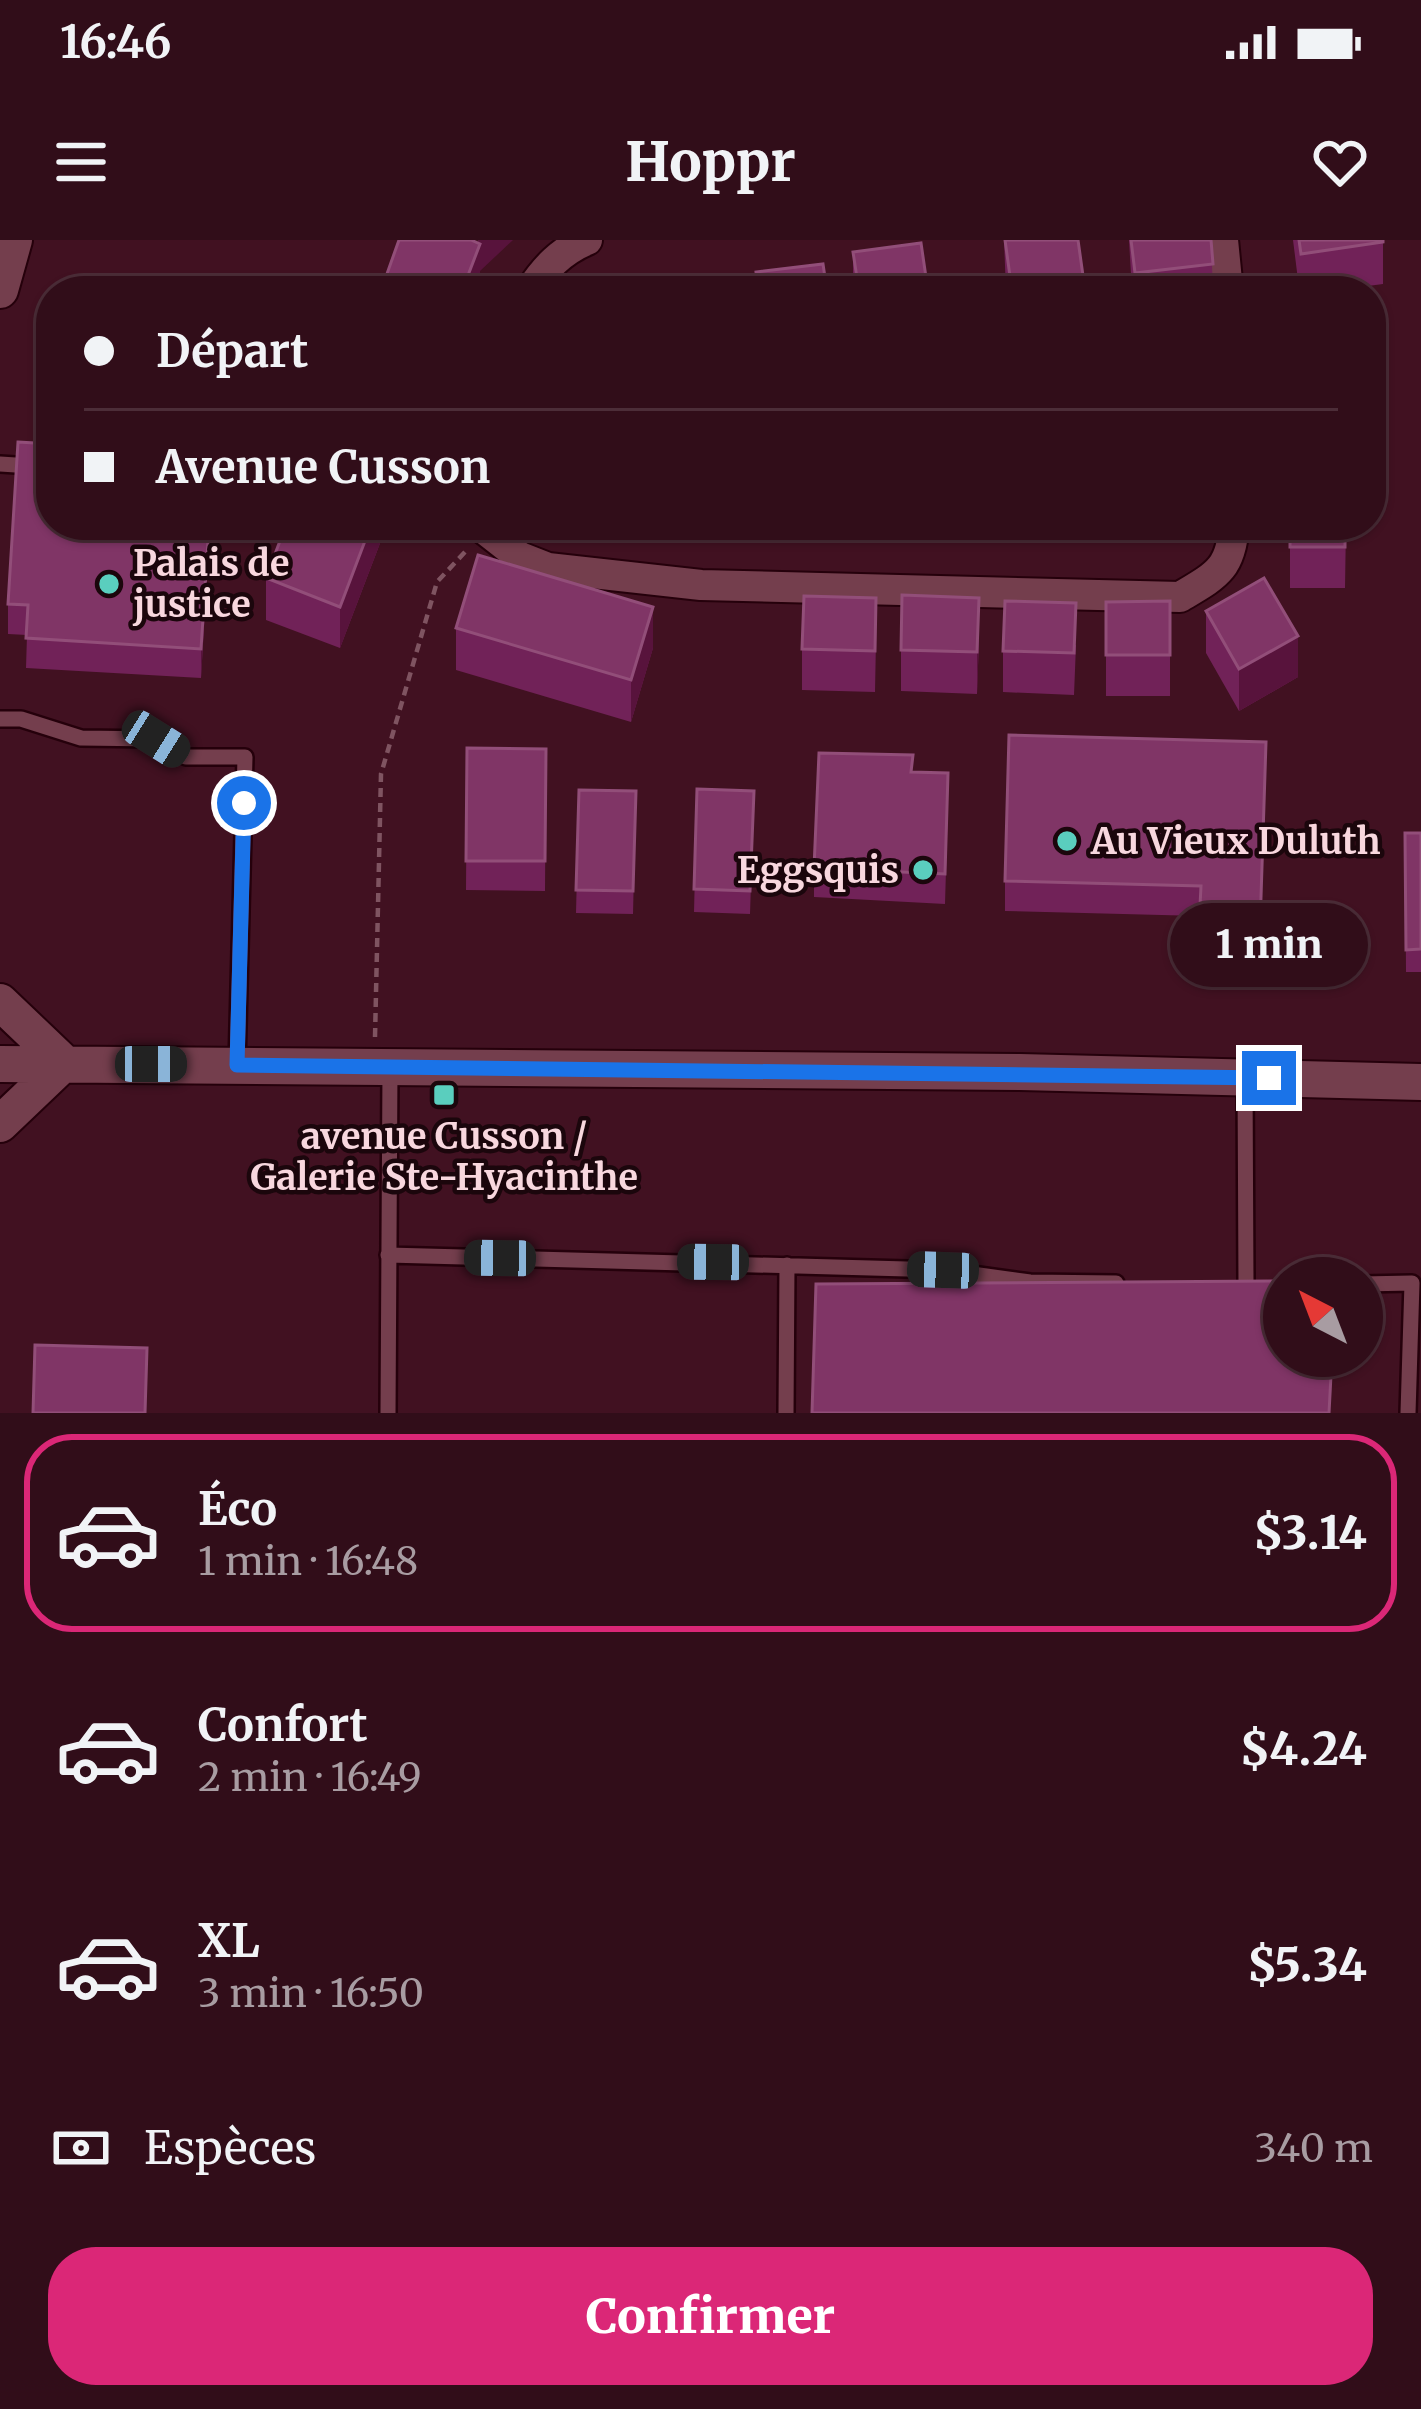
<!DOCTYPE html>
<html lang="fr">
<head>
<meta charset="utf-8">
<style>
  :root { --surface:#310d19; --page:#3d1b26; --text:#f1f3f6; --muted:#a89ca2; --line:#4c2d38; --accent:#db2777 }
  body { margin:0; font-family:Merriweather,serif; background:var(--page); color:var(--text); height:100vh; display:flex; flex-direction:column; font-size:45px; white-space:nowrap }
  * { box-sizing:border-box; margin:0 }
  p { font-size:39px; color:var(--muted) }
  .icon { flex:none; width:66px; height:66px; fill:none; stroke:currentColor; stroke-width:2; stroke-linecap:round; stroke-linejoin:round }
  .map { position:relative; height:1173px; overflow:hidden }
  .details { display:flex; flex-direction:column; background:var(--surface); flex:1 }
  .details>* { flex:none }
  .top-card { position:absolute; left:36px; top:36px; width:1350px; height:264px; border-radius:48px; box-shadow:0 3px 9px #0004,0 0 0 3px var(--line); display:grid; align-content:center; height:264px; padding:0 48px; background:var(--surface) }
  .needle { width:78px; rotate:318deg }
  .fabs { position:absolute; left:1263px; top:1017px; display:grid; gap:24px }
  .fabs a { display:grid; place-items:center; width:120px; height:120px; border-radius:50%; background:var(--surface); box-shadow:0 3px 9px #0004,0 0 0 3px var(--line); font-size:60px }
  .end { position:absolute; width:54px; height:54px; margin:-27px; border:15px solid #1a73e8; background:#fff; box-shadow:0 0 0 6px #fff }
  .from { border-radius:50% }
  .bubble { position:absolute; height:84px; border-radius:42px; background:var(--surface); box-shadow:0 3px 9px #0004,0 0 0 3px var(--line); font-size:39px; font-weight:800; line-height:84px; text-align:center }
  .car { position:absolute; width:36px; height:72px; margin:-36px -18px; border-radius:15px; box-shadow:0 0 9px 3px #0007; background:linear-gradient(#222 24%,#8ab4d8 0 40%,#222 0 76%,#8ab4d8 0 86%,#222 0) }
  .top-card b { display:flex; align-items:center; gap:42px; height:114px; font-size:45px }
  .top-card b+b { border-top:3px solid var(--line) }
  .top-card i { width:30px; height:30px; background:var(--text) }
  ul { padding:21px 0 0; list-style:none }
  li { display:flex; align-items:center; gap:36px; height:198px; margin:0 24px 18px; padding:0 24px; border:6px solid transparent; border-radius:48px }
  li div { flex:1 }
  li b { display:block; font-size:45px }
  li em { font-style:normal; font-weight:800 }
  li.current { border-color:var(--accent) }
  li>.icon { width:108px; height:108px; stroke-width:1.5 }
  .pay { display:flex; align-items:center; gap:30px; height:132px; padding:0 48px; font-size:45px }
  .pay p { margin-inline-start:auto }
  .cta { display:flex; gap:24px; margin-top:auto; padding:24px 48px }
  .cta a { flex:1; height:138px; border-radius:48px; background:var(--accent); color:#fff; font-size:48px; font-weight:800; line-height:138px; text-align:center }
  .status { display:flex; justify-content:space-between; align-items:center; height:84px; padding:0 60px; background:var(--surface); direction:ltr }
  .status svg { height:33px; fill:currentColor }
  header { display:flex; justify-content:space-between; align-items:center; height:156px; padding:0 48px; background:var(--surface); font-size:54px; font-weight:800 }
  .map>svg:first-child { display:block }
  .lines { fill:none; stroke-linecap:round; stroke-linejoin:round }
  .lane-casing { stroke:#25000b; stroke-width:20 }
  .street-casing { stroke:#25000b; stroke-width:34 }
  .secondary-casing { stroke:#25000b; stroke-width:40 }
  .path { stroke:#7f5461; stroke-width:4.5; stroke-dasharray:9 6; stroke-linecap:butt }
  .lane { stroke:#743e4d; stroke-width:15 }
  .street { stroke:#743e4d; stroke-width:30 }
  .secondary { stroke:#743e4d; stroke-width:36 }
  .wall { fill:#712258 }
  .shaded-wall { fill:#58133c }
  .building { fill:#803566; stroke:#924e79; stroke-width:3 }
  .route { stroke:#1a73e8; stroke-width:15 }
  .poi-dot { fill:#5acebe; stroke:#1b060c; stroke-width:4.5 }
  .labels { text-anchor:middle; stroke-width:9; stroke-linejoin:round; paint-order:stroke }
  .poi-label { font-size:36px; font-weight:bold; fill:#f8d7de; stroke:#1b060c; text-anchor:start }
</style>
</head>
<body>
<div class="status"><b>16:46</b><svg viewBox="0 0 49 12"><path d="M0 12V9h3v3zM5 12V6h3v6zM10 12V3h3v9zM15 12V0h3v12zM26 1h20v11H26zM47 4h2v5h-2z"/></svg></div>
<header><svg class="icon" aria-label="menu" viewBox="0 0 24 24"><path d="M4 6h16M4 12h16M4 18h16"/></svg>Hoppr<svg class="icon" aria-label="heart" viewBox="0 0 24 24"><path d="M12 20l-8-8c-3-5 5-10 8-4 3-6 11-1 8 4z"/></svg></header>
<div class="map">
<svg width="1421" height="1173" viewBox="0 0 1421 1173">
  <rect width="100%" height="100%" fill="#411121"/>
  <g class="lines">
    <!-- lane casing -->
    <g class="lane-casing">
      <path id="lane" d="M0 224 31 226
        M0 479H21L81 498 156 499 186 517H245L237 825
        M1245 838 1246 1043
        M388 1015 943 1030 1030 1042 1116 1043
        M1362 1044 1412 1043 1408 1173
        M388 1173 390 828
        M786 1173 787 1025"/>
    </g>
    <!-- street casing -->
    <g class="street-casing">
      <path id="street" d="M1223 0 1228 51
        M530 51C545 28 561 11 587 0
        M479 285 520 317 548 328 701 345 1180 357C1217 335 1231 329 1234 285"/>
    </g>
    <!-- secondary casing -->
    <g class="secondary-casing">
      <path id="secondary" d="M0 50 14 0
        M0 762 64 823
        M0 824 1020 832 1421 842
        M0 884 64 823"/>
    </g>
    <!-- path -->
    <path class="path" d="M375 797 381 534 437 342 465 312"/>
    <!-- lane -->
    <use href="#lane" class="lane"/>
    <!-- street -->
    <use href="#street" class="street"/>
    <!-- secondary -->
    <use href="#secondary" class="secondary"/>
  </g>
  <!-- wall -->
  <path class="wall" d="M1004 0 1085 51H1006Z
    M1129 0H1211L1213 51H1132Z
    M1293 0H1383V44L1345 49 1298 40Z
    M853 12 928 51H853Z
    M51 285H210L201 438 26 428 27 395 8 394V364Z
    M387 285 340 408 266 380V338Z
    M693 285H761V287Z
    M821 285H901V295L821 294Z
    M956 285H1026V298L956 299Z
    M1084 285H1157V301H1084Z
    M1290 285H1346L1345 348H1290Z
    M1170 361V456H1106V362Z
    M1206 371 1298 437 1239 471 1206 413Z
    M456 388 653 408 631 482 456 430Z
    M979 399 977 454 901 451V410Z
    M876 400 875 452 802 450V409Z
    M1076 405 1074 455 1003 452V411Z
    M1266 502 1260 717 1199 715 1200 676 1005 671V641Z
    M467 508 546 509 545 651 466 650Z
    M913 532 948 562 945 664 814 657V628Z
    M697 549 754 551 750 674 694 672Z
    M579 550 636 551 633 674 576 673Z
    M1405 593H1421V732H1406Z"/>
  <!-- shaded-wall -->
  <path class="shaded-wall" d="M478 0H513L480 31V45L478 51H462L478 9Z
    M209 285H210L201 438V409Z
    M371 285H387L340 408V367Z
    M979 358V399L977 454V412Z
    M653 367V408L631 482V440Z
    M1298 396V437L1239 471V429Z"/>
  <!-- building -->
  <path class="building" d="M399 0H471L480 4 462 51H399L383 45Z
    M1005 0H1078L1085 50 1012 51Z
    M1131 0H1211L1213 24 1135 33Z
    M1299 0H1383V2L1301 14Z
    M921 3 928 51H859L853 12Z
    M823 24 827 51H758L756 32Z
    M1295 40H1345V51H1295Z
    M600 42 621 51H597Z
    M18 202 51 204V285H209L201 409 26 398 28 365 8 364Z
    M286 285H371L340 367 266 338Z
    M1290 285H1345V307H1290Z
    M478 315 653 367 631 440 456 388Z
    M1264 338 1298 396 1239 429 1206 371Z
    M902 355 979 358 977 412 901 410Z
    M804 356 876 358 875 411 802 409Z
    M1005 361 1076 363 1074 413 1003 411Z
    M1170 361V415H1106V362Z
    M1009 495 1266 502 1260 688 1199 686 1201 646 1005 641Z
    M467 508 546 509 545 621H466Z
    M819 513 913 515 911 532 948 533 945 634 814 628Z
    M697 549 754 551 750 651 694 649Z
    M579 550 636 551 633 651 576 650Z
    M1405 593H1421V709L1406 710Z
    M1284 1041V1116H1332L1329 1173H812L816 1044Z
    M35 1105 147 1108 145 1173H33Z"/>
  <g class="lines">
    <!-- route -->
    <path class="route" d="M244 563 237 825 1269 838"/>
  </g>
  <!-- markers -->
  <g class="poi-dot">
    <circle cx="109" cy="344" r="12"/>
    <circle cx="1067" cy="601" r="12"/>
    <circle cx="923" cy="630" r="12"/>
    <rect x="432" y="843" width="24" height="24" rx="6"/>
  </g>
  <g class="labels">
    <!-- poi labels -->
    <g class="poi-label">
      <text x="133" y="336">Palais de<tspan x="133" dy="41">justice</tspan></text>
      <text x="1091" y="614">Au Vieux Duluth</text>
      <text x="899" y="643" text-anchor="end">Eggsquis</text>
      <text x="444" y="909" text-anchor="middle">avenue Cusson /<tspan x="444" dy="41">Galerie Ste-Hyacinthe</tspan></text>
    </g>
  </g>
</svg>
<div class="fabs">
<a><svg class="needle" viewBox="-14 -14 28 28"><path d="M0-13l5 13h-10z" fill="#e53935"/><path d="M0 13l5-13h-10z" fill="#a89ca2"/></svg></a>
</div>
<i class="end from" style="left:244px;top:563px"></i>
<i class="end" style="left:1269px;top:838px"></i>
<div class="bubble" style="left:1170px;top:663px;width:198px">1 min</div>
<i class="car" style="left:156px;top:499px;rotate:122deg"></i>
<i class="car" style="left:151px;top:824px;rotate:90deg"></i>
<i class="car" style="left:500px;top:1018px;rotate:271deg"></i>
<i class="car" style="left:713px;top:1022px;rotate:271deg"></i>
<i class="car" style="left:943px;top:1030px;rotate:272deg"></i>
<div class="top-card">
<b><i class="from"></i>Départ</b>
<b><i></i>Avenue Cusson</b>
</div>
</div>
<section class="details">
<ul>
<li class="current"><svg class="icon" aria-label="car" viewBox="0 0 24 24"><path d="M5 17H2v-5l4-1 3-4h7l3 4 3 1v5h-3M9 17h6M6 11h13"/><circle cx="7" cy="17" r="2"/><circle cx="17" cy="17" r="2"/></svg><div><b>Éco</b><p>1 min · 16:48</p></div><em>$3.14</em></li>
<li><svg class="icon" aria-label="car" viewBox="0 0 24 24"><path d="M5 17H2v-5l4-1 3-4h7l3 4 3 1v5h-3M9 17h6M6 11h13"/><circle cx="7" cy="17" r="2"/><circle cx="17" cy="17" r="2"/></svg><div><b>Confort</b><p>2 min · 16:49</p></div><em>$4.24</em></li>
<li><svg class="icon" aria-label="car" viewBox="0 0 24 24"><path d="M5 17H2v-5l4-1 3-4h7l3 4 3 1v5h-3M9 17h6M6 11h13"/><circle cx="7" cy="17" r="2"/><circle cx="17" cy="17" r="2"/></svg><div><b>XL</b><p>3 min · 16:50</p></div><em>$5.34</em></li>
</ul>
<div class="pay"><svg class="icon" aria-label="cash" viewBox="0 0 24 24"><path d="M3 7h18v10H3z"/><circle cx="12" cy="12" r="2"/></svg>Espèces<p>340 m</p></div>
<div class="cta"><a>Confirmer</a></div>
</section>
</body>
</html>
